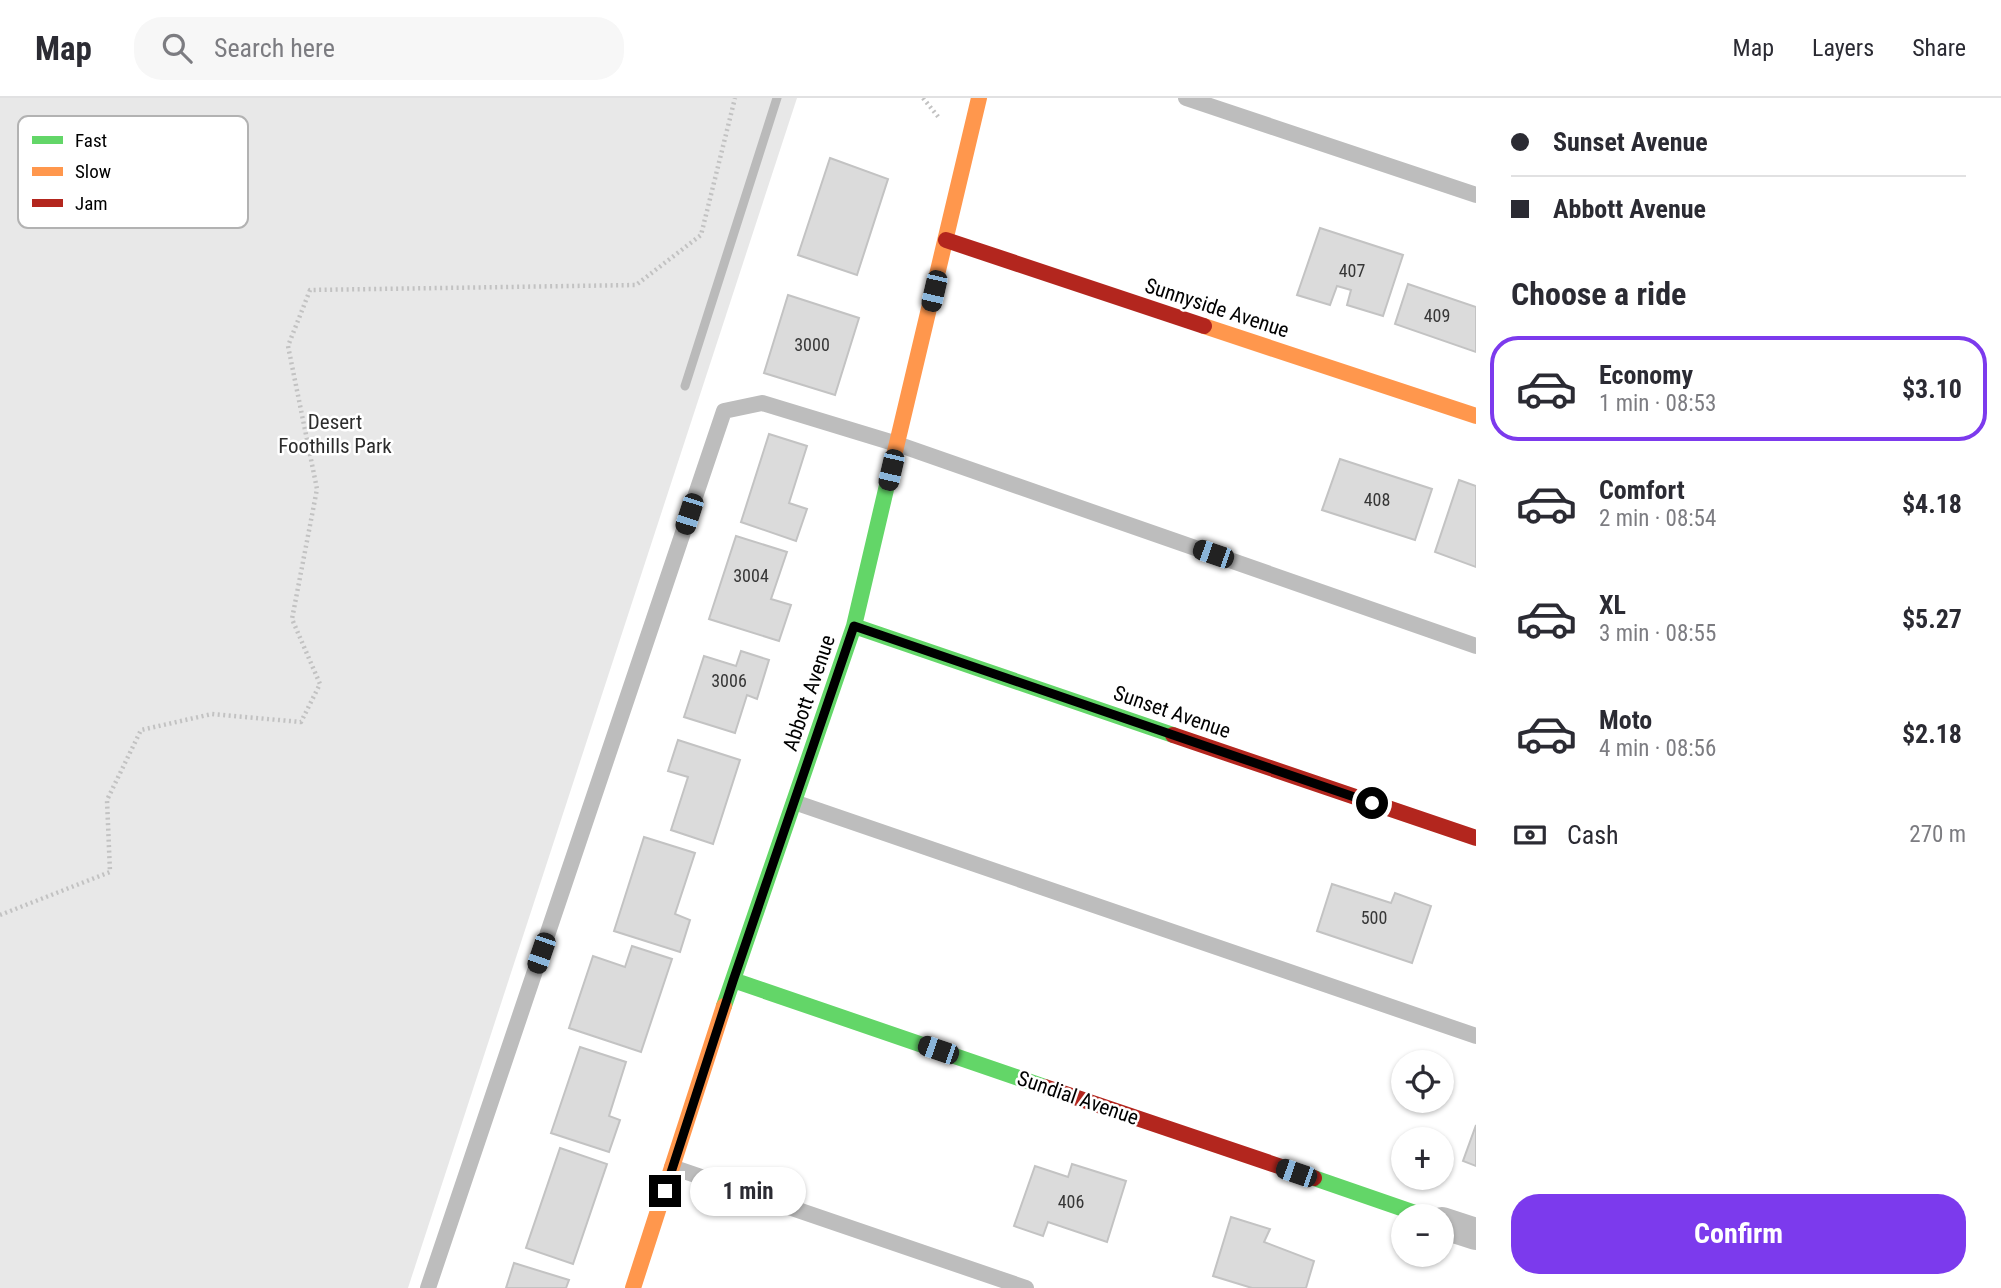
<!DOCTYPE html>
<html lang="en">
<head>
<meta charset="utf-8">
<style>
  :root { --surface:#fff; --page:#f7f7f7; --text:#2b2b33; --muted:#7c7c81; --line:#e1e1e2; --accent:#7c3aed }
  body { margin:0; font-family:"Roboto Condensed",sans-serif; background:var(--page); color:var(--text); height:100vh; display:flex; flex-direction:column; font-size:26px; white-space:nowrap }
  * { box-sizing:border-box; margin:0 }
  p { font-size:23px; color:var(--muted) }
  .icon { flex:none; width:38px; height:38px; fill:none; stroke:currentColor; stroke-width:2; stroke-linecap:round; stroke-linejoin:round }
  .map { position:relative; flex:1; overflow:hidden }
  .details { display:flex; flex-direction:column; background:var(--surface); width:525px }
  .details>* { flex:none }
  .hud { display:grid; align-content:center; height:154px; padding:0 35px; background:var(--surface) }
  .fabs { position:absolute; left:1391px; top:952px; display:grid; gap:14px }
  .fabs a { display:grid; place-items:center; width:63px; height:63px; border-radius:50%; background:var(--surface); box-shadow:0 2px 5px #0004; font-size:35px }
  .end { position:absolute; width:32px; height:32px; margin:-16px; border:9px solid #000; background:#fff; box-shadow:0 0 0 4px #fff }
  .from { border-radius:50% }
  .bubble { position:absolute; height:49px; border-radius:24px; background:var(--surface); box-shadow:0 2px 5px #0004; font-size:23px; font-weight:700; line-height:49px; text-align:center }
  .car { position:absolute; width:21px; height:42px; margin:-21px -10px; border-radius:9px; box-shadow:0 0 5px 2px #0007; background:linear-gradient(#222 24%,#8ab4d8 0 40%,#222 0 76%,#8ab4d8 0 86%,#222 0) }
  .hud b { display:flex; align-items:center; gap:24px; height:66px; font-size:26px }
  .hud b+b { border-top:2px solid var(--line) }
  .hud i { width:18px; height:18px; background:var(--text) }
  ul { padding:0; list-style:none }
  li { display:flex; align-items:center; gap:21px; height:105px; margin:0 14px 10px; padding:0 21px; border:4px solid transparent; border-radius:28px }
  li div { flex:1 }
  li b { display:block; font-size:26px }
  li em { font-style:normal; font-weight:700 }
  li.on { border-color:var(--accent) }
  li>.icon { width:63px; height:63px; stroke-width:1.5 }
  h2 { padding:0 35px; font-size:32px; line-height:84px }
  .pay { display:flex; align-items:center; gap:18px; height:77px; padding:0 35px; font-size:26px }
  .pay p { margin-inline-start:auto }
  .action { display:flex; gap:14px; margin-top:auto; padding:14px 35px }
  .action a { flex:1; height:80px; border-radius:28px; background:var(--accent); color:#fff; font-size:28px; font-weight:700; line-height:80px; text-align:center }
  header { display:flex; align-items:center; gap:42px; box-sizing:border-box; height:98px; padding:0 35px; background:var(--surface); border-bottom:2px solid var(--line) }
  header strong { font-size:33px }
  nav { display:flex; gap:38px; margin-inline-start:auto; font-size:24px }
  .search { width:490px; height:63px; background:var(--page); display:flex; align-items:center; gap:18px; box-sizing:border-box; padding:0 24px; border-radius:28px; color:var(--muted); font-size:26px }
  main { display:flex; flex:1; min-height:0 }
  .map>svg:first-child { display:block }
  .green { fill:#e8e8e8 }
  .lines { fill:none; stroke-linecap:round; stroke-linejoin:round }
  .stream { stroke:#bababa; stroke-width:9 }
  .building { fill:#dbdbdb; stroke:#c3c3c3; stroke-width:2 }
  .path { stroke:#c2c2c2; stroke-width:4.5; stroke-dasharray:2 3.5; stroke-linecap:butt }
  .lane { stroke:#bdbdbd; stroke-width:16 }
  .street { stroke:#bdbdbd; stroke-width:32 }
  .fast { stroke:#63d668; stroke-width:16 }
  .slow { stroke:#ff974d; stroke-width:16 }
  .jam { stroke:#b3261e; stroke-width:16 }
  .route { stroke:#000; stroke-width:9 }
  .labels { text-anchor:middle; stroke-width:5; stroke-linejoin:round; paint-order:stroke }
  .number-label { font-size:18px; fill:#373737 }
  .street-label { font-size:21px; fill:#000; stroke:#fff }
  .park-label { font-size:21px; fill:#2c2c2c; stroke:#fff }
  .key { fill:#fff; stroke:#b2b2b2; stroke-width:2 }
  .key-label { font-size:19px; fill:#000 }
</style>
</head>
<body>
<header>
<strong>Map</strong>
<div class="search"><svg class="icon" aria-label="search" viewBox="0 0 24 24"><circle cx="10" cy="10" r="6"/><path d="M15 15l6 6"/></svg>Search here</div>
<nav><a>Map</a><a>Layers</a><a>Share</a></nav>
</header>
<main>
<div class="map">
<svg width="1476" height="1190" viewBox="0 0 1476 1190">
  <rect width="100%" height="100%" fill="#fff"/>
  <!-- green -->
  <path class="green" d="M0 0H797L408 1190H0Z"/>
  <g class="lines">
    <!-- stream -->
    <path class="stream" d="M685 288 777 0"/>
  </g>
  <!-- building -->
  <path class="building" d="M830 60 888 81 857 177 798 157Z
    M1320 130 1403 157 1383 218 1347 207 1351 192 1337 188 1330 207 1297 197Z
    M1408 186 1476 209V254L1395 226Z
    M788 197 859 220 835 297 764 275Z
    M769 336 807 348 789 405 807 411 796 443 741 424Z
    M1340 361 1432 391 1415 442 1322 412Z
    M1459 382 1476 388V469L1435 454Z
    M736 438 787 454 771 501 791 507 779 543 709 521Z
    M741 553 769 562 757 601 747 597 735 635 684 619 704 558 736 568Z
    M678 642 740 662 713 746 671 732 688 679 668 673Z
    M644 739 695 755 675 816 690 822 680 854 614 833Z
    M1332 786 1391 805 1395 795 1431 808 1412 865 1317 833Z
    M632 848 672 861 641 954 569 930 593 858 625 869Z
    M580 949 626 964 609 1018 620 1022 609 1054 551 1035Z
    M1476 1027V1068L1463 1063Z
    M560 1050 607 1066 573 1166 526 1150Z
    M1072 1066 1126 1083 1107 1144 1048 1124 1043 1138 1014 1128 1035 1068 1068 1079Z
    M1231 1119 1270 1131 1264 1144 1314 1163 1306 1190H1252L1213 1178Z
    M514 1165 569 1182 566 1190H506Z"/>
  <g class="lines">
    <!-- path -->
    <path class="path" d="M923 0 940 21
      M0 817 110 774 107 702 141 632 212 616 301 624 320 586 292 521 317 391 288 248 310 192 636 187 701 137 735 0"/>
    <!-- lane -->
    <path class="lane" d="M1186 0 1476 97
      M794 704 1476 938
      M672 1069 1026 1190
      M428 1190 724 313 762 305 897 346 1476 548"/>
    <!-- street -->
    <path class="street" d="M1442 1125 1476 1136"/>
    <!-- fast -->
    <path class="fast" d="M854 528 1173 637
      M733 882 1045 989
      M724 908 854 528 888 383
      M1314 1080 1424 1118"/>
    <!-- slow -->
    <path class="slow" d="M1204 228 1476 318
      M888 383 979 0
      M633 1190 724 908"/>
    <!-- jam -->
    <path class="jam" d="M946 142 1204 228
      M1173 637 1476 740
      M1045 989 1314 1080"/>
  </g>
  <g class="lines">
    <!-- route -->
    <path class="route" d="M665 1093 733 883 854 528 1372 705"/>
  </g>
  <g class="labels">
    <!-- number labels -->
    <g class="number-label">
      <text x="1352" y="179">407</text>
      <text x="1437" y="224">409</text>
      <text x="812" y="253">3000</text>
      <text x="1377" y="408">408</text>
      <text x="751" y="484">3004</text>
      <text x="729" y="589">3006</text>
      <text x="1374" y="826">500</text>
      <text x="1071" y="1110">406</text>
    </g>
    <!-- street labels -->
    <g class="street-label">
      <text transform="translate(1217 210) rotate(18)" y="7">Sunnyside Avenue</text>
      <text transform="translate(809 595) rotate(-71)" y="7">Abbott Avenue</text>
      <text transform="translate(1172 614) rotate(19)" y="7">Sunset Avenue</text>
      <text transform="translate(1078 1000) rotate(19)" y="7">Sundial Avenue</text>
    </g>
    <!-- park labels -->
    <g class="park-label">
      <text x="335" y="331">Desert<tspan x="335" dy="24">Foothills Park</tspan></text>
    </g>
  </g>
  <!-- legend -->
  <rect x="18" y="18" width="230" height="112" rx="10" class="key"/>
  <rect x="32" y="38" width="31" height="8" fill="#63d668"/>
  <rect x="32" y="69" width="31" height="9" fill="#ff974d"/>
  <rect x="32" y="101" width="31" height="8" fill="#b3261e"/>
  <g class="key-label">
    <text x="75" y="49">Fast</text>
    <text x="75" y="80">Slow</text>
    <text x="75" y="112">Jam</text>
  </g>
</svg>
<div class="fabs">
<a><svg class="icon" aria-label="locate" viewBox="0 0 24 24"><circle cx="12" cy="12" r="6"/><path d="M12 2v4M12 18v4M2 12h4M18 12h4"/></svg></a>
<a>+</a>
<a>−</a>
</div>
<i class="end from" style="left:1372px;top:705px"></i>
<i class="end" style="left:665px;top:1093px"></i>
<div class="bubble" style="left:690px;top:1069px;width:116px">1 min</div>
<i class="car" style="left:934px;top:193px;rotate:193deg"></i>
<i class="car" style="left:891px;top:372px;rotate:193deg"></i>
<i class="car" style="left:689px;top:416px;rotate:198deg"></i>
<i class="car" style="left:1213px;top:456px;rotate:289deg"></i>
<i class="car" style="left:541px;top:855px;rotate:199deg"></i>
<i class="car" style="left:938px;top:952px;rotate:289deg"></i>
<i class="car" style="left:1296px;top:1075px;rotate:289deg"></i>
</div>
<section class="details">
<div class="hud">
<b><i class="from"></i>Sunset Avenue</b>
<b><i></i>Abbott Avenue</b>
</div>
<h2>Choose a ride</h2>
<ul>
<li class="on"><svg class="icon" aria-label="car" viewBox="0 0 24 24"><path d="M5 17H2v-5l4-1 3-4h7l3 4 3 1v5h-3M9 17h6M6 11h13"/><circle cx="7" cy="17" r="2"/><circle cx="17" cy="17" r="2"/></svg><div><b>Economy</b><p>1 min · 08:53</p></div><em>$3.10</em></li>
<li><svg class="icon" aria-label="car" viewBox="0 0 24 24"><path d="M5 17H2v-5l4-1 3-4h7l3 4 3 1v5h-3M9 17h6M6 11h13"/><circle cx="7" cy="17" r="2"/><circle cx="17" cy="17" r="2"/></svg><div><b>Comfort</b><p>2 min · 08:54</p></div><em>$4.18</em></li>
<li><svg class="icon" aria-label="car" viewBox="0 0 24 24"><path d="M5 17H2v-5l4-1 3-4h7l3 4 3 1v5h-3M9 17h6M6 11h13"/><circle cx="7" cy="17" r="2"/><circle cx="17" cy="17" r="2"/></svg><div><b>XL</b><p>3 min · 08:55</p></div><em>$5.27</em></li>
<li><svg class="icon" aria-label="car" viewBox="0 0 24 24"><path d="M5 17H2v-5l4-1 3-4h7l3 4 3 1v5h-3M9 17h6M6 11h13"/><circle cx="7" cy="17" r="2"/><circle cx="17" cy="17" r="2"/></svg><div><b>Moto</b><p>4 min · 08:56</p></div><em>$2.18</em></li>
</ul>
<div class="pay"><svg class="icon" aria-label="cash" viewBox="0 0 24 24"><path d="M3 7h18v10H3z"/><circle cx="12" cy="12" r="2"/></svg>Cash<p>270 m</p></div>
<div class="action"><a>Confirm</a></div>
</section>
</main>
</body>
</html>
